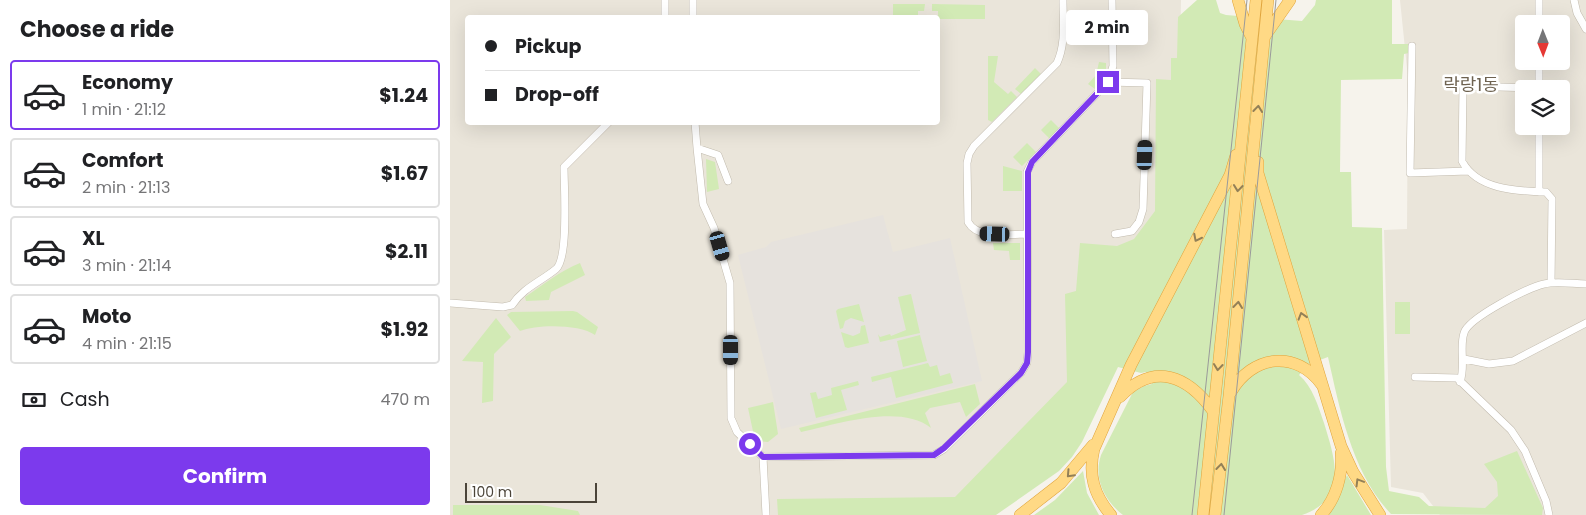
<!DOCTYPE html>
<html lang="en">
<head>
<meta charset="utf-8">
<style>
  :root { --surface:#fff; --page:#f2f2f2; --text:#202124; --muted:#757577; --line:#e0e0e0; --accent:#7c3aed }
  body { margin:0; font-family:Poppins,"Noto Sans KR",sans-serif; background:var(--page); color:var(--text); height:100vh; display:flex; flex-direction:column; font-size:19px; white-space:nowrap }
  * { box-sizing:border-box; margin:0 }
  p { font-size:16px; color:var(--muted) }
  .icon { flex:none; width:28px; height:28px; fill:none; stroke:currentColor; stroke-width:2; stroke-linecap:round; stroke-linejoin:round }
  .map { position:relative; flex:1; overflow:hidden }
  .drawer { display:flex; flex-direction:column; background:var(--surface); width:450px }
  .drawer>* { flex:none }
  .banner { position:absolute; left:15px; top:15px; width:475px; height:110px; border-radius:5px; box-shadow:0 5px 20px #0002; display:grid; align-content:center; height:110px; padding:0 20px; background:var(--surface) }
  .needle { width:32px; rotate:179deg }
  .controls { position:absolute; left:1065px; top:15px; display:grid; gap:10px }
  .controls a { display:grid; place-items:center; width:55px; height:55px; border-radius:5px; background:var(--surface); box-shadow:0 5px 20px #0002; font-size:25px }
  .scale { position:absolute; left:15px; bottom:12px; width:132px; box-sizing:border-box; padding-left:5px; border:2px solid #4b4439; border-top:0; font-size:14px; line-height:18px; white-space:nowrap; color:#4b4439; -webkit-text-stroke:4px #fff; paint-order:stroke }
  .end { position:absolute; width:22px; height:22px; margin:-11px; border:6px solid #7c3aed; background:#fff; box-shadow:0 0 0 2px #fff }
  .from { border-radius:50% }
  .bubble { position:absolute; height:35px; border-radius:5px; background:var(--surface); box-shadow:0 5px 20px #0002; font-size:16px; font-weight:700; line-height:35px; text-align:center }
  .car { position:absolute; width:15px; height:30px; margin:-15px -8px; border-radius:6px; box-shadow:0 0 4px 1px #0007; background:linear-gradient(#222 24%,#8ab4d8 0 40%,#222 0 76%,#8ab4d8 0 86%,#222 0) }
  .banner b { display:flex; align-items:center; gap:18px; height:48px; font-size:19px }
  .banner b+b { border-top:1px solid var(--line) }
  .banner i { width:12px; height:12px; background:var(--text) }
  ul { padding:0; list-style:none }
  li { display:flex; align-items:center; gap:15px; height:70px; margin:0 10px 8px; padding:0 10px; border:2px solid var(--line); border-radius:5px }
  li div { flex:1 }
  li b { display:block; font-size:19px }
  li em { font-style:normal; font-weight:700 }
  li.selected { border-color:var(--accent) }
  li>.icon { width:45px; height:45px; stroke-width:1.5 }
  h2 { padding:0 20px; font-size:22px; line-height:60px }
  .pay { display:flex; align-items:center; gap:12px; height:55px; padding:0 20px; font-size:19px }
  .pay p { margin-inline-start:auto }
  .action { display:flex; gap:10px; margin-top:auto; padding:10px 20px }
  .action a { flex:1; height:58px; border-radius:5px; background:var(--accent); color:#fff; font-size:20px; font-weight:700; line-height:58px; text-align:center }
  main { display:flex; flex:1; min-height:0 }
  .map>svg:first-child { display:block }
  .residential { fill:#eae5da; fill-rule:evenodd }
  .industrial { fill:#e6e2dd }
  .green { fill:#d2eab5 }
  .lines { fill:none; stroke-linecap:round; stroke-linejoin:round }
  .minor-casing { stroke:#c2bbae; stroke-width:8 }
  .trunk-casing { stroke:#e0a43c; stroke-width:12 }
  .minor { stroke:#fff; stroke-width:7 }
  .trunk { stroke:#ffd985; stroke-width:11 }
  .tram { stroke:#9a9a9a; stroke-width:1 }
  .oneway { stroke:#938057 }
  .route { stroke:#7c3aed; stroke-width:6 }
  .labels { text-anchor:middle; stroke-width:5; stroke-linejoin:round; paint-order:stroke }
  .quarter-label { font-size:18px; fill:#6e6250; stroke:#fff }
</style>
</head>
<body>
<main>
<section class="drawer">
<h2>Choose a ride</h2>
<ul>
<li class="selected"><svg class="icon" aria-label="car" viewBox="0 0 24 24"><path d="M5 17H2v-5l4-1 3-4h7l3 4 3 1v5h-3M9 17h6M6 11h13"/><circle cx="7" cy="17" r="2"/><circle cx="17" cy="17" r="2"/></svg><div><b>Economy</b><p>1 min · 21:12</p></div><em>$1.24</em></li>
<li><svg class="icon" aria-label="car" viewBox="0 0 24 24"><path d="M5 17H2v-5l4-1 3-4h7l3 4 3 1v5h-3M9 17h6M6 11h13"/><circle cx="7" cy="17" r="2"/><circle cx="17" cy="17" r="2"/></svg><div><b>Comfort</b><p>2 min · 21:13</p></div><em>$1.67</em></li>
<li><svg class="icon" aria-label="car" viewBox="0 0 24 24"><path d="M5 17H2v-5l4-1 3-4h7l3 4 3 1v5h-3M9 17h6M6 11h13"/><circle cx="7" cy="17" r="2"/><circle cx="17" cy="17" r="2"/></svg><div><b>XL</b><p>3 min · 21:14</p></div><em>$2.11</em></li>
<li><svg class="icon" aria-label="car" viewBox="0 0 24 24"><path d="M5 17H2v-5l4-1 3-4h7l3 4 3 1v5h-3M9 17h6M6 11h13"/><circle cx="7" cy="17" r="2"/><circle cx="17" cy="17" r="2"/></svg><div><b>Moto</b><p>4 min · 21:15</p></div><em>$1.92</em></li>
</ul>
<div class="pay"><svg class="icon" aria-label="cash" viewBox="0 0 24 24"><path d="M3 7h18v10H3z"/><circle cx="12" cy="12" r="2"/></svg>Cash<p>470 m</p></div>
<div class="action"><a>Confirm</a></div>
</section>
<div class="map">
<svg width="1136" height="515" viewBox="0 0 1136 515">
  <rect width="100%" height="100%" fill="#f6f3ec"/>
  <!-- residential -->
  <path class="residential" d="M0 0H731L727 195 653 383 519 515H0ZM18 18H488V122H18Z
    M950 0H1136V515H990L973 493 941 487 934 230 957 229 958 78ZM1074 24H1111V61H1074ZM1074 89H1111V126H1074Z"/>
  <!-- industrial -->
  <path class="industrial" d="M433 215 443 252 500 238 532 381 331 429 288 255 316 247 321 242Z"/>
  <!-- green -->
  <path class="green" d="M747 0H766L770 13 776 15 852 21 865 5 866 0H942V44H959V53L954 54 952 79 891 80 890 172H901L902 227 932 228 936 467 939 491 969 497 979 506 1035 508 1048 496 1047 482 1034 464 1067 451 1093 508 1092 515 941 514C902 473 890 410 878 357L859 364 849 375C863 387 868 406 874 423 885 459 899 499 852 515H673C655 501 643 479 651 455L683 392 694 386 702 384 696 372 691 373 668 367 632 442 622 457 609 471 546 515H328L327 499 505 497 617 382 615 294 626 291 630 243 667 246 684 239 705 211 706 79 721 80V58H727L728 17Z
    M443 4H475L474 11H468V17H443Z
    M482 4 535 5V19H488V11H482Z
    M538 56H548L544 82 558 94 561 91 567 97 542 122 538 120Z
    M649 62 656 63V78L645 89 638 84 646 75Z
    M585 68 591 74 571 94 565 89Z
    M601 120 610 129 600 139 591 130Z
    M577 143 586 152 572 166 563 157Z
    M256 159 265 162 269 189 257 192Z
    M553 166 572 171V191H553Z
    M543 243H570V260H560L559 251 544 250Z
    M130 263 135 275 101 292 99 300 76 301 75 297C93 285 110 271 130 263Z
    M461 294 470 333 430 342 428 334 430 337 440 334 441 336 456 330 448 297Z
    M945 302H960V334H945Z
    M409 304 414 322 401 318 395 321 393 328 390 329 386 311 388 309Z
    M123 311 127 312 148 327 145 335C130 324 87 324 70 331L57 315 61 312Z
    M46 318 61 337 44 354 43 401 32 403 33 362 12 361Z
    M415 325 419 343 398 348 395 347 391 332 403 336 410 333 411 326Z
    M470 335 477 361 453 367 447 341Z
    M478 363 480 367 487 365 490 376 500 373 503 383 446 398 441 377 422 382 421 377Z
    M408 381 409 385 391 390 397 410 366 418 360 393 366 392 368 399 382 395 381 388Z
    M525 384 530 404 516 417 510 402 480 408 475 413 481 428C451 403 386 424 351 432L349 428Z
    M323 402 328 434 318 442 308 441 304 436 298 408Z
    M633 471 637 493 649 515H584L605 500Z
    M897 475 921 515H879Z
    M3 505H90L128 511 130 515H3Z"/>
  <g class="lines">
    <!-- minor casing -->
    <g class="minor-casing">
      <path id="minor" d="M215 0V18
        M243 0V18
        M1089 0V24
        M1124 0 1127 13 1136 29
        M962 46 960 173 1018 171
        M1089 61V89
        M658 82 697 83 693 209 689 222 682 231 665 234
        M1089 88 1013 86 1012 161C1027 190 1067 191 1096 192L1102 199 1101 283
        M245 122 247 148 268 155 278 181
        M1089 126V192
        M247 148 253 204 264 228 280 283 281 418 287 432 313 457 316 515
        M577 234C559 234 528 240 518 222L517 163 519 154 524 146 607 63C616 43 613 22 613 0
        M0 303 53 307 62 305C73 288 90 282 106 269 119 258 114 186 114 167L159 122
        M1014 359 1039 364 1063 361 1136 323
        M965 377 1007 378 1061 430 1075 451 1096 501 1099 515
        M1010 382C1016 365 1009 348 1014 333 1018 318 1079 287 1094 284 1107 281 1123 284 1136 284
        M313 457 484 455 494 449 571 373 577 363 578 352 577 172 582 162 658 82 663 66 662 0"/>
    </g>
    <!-- trunk casing -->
    <g class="trunk-casing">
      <path id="trunk" d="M788 0 795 24 802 38
        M815 36 840 0
        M808 162V173L891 446 903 472 930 515
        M781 392C802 355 846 349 872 385
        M670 397C704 361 738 376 763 411
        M570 515 611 483 643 445
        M661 515C644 495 638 475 644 449L681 365 780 175 786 155
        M753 515 806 0
        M765 515 779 396 818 0
        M871 515C886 499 893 475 891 453"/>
    </g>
    <!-- minor -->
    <use href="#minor" class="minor"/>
    <!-- trunk -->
    <use href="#trunk" class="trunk"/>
    <!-- tram -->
    <path class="tram" d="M742 515 797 0
      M774 515 826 0"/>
  </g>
  <!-- one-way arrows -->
  <defs><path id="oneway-chevron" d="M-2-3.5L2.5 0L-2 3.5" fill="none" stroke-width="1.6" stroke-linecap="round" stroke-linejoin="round" transform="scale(1.25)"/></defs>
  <g class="oneway">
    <use href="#oneway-chevron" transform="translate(808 109) rotate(-84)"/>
    <use href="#oneway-chevron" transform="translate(788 188) rotate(96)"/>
    <use href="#oneway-chevron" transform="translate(747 238) rotate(117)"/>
    <use href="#oneway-chevron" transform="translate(788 305) rotate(-84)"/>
    <use href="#oneway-chevron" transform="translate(852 316) rotate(-107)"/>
    <use href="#oneway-chevron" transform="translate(768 367) rotate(96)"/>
    <use href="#oneway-chevron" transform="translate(771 467) rotate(-83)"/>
    <use href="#oneway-chevron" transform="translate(620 474) rotate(133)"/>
    <use href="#oneway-chevron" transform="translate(909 482) rotate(-121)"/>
  </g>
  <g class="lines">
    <!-- route -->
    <path class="route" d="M300 444 313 457 484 455 494 448 571 373 577 363 578 352V172L582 162 658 82"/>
  </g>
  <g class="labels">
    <!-- quarter labels -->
    <g class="quarter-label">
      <text x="1021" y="91">락랑1동</text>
    </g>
  </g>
</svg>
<div class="controls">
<a><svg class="needle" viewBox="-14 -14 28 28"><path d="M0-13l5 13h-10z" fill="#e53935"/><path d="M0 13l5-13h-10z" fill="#757577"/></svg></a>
<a><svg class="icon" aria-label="layers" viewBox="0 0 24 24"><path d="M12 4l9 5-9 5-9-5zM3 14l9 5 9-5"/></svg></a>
</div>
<div class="scale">100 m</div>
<i class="end from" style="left:300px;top:444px"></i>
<i class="end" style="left:658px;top:82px"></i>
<div class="bubble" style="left:616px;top:10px;width:82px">2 min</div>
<i class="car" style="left:695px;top:155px;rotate:2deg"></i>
<i class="car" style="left:545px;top:234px;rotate:272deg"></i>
<i class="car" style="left:270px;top:246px;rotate:164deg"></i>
<i class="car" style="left:281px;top:350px;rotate:180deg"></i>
<div class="banner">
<b><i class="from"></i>Pickup</b>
<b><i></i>Drop-off</b>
</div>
</div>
</main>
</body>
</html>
